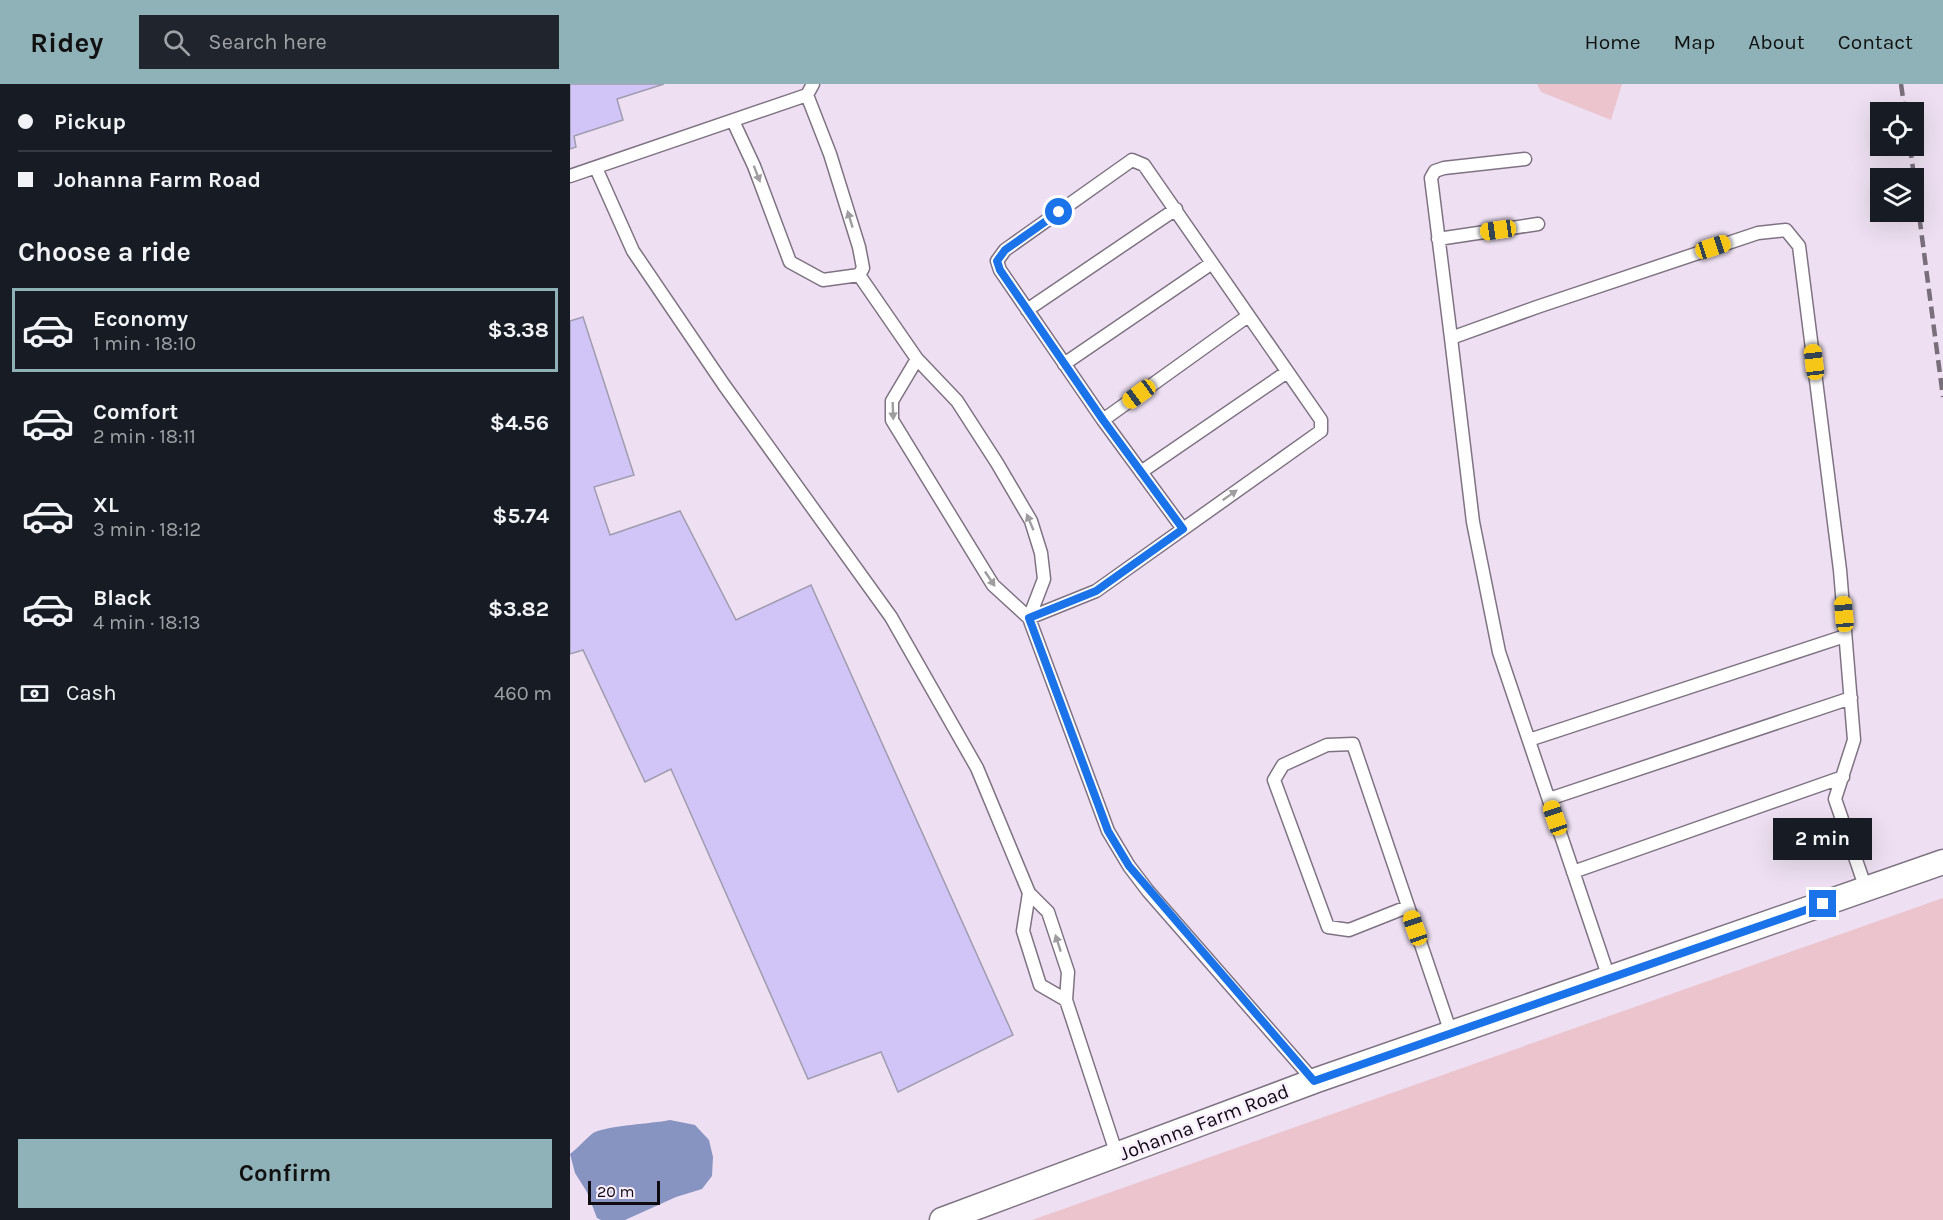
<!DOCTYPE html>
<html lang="en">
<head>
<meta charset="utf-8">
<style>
  :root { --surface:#171b24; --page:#20242c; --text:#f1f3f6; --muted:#9ea1a6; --line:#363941; --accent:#8eb2b8 }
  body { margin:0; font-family:Karla,sans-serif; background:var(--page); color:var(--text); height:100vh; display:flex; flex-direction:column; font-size:22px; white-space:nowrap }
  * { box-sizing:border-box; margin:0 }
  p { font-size:20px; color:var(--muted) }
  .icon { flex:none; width:33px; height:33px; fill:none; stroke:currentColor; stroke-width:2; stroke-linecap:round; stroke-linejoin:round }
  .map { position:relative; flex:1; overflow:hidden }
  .details { display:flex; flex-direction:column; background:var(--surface); width:570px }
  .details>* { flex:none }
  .guide { display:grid; align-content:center; height:132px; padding:0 18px; background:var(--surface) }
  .controls { position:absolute; left:1300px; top:18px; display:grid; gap:12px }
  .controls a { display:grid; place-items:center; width:54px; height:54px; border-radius:0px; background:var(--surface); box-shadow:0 6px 24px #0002; font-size:30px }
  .scale { position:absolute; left:18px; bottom:15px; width:72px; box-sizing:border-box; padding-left:6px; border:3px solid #0e0a10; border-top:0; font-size:16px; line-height:21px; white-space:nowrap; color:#0e0a10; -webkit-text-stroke:4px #f9eefd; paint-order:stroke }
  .end { position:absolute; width:27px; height:27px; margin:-14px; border:8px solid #1a73e8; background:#fff; box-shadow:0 0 0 3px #fff }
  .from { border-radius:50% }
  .bubble { position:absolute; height:42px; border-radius:0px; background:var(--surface); box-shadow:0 6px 24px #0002; font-size:20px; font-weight:700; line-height:42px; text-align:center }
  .car { position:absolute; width:18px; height:36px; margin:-18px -9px; border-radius:8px; box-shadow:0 0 4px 2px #0007; background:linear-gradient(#f5c518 24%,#345 0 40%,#f5c518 0 76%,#345 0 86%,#f5c518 0) }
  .guide b { display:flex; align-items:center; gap:21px; height:57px; font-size:22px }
  .guide b+b { border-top:2px solid var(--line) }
  .guide i { width:15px; height:15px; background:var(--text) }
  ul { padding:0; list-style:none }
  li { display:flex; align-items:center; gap:18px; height:84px; margin:0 12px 9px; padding:0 6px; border:3px solid transparent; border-radius:0px }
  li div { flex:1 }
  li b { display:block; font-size:22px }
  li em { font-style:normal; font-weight:700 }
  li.on { border-color:var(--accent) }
  li>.icon { width:54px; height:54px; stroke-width:1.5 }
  h2 { padding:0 18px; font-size:27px; line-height:72px }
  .pay { display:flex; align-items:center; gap:15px; height:66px; padding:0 18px; font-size:22px }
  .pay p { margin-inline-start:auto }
  .action { display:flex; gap:12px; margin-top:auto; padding:12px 18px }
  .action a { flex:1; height:69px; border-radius:0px; background:var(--accent); color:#111; font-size:24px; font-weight:700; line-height:69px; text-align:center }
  header { display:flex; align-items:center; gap:36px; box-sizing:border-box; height:84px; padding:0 30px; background:var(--accent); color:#111 }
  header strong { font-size:28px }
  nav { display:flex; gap:33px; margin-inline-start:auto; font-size:21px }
  .search { width:420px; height:54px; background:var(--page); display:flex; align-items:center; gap:15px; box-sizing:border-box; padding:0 21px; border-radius:0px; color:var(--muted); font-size:22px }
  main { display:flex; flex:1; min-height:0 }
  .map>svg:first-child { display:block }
  .green { fill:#ebc4cd }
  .water { fill:#8793c1 }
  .building { fill:#d1c5f7; stroke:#a09caf; stroke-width:1.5 }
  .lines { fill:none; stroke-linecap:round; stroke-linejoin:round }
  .lane-casing { stroke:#7f7383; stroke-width:15 }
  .street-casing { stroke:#7f7383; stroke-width:27 }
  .lane { stroke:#fff; stroke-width:12 }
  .street { stroke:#fff; stroke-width:24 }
  .rail { stroke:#786f7b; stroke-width:4.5; stroke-dasharray:12 6; stroke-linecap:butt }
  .oneway { fill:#9f9d9f }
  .route { stroke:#1a73e8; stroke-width:8 }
  .labels { text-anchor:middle; stroke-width:5; stroke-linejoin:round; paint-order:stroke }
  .street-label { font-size:20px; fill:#0e0a10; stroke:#f9eefd }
</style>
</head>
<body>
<header>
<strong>Ridey</strong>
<div class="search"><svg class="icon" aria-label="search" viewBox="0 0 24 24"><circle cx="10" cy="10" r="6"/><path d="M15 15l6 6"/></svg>Search here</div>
<nav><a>Home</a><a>Map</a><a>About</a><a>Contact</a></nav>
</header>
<main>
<section class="details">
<div class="guide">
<b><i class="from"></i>Pickup</b>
<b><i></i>Johanna Farm Road</b>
</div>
<h2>Choose a ride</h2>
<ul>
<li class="on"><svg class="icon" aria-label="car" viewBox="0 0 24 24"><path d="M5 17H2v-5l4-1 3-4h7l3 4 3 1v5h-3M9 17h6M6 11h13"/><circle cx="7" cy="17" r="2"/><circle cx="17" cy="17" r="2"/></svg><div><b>Economy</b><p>1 min · 18:10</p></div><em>$3.38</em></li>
<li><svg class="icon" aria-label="car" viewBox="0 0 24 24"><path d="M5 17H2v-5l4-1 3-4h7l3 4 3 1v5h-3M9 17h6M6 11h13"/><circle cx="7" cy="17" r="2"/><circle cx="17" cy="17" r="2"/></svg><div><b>Comfort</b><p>2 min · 18:11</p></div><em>$4.56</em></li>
<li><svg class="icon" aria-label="car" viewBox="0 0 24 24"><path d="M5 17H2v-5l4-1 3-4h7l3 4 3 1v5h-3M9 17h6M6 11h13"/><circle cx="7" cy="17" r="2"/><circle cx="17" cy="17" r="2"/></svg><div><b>XL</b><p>3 min · 18:12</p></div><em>$5.74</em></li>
<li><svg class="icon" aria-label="car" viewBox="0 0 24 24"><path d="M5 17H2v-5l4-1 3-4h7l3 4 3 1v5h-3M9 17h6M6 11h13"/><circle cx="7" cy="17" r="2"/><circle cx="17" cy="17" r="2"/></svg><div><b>Black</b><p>4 min · 18:13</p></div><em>$3.82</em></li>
</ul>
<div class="pay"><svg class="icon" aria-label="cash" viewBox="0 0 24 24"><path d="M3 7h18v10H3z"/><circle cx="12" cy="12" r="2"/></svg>Cash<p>460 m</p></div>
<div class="action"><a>Confirm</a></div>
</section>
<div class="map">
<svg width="1373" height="1136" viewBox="0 0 1373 1136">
  <rect width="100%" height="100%" fill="#eee0f2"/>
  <!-- green -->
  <path class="green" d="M967 0H1052L1041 36 971 8Z
    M1373 814V1136H462Z"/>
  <!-- water -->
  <path class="water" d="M100 1036 125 1041 139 1056 143 1073 142 1092 132 1105 106 1113 55 1136H31L27 1134 17 1108 5 1089 0 1070C7 1065 19 1051 25 1048 42 1041 80 1040 100 1036Z"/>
  <!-- building -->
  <path class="building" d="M0 0H94L47 15 53 36 4 52 6 63 0 65Z
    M13 233 64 391 24 403 40 451 110 427 166 536 241 501 443 951 328 1008 311 968 238 995 101 685 75 698 13 566 0 570V237Z"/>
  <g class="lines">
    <!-- lane casing -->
    <g class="lane-casing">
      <path id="lane" d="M237 11 260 70 289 163 293 184 289 191
        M163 37 184 82 220 178 253 196 289 191
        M26 84 63 167 154 301 321 533 407 684 459 809
        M0 92 237 11 243 0
        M868 155 968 140
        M289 191 347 275 387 317 427 379 461 437 471 469 474 495 459 534
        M457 226 606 125
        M881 254 861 94 865 87 874 84 955 75
        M347 275 322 317V336L423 501 459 534 538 747 559 782 578 807 744 997
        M494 280 642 179
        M533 336 678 232
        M571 388 717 288
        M459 534 526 507 751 347V336L574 81 562 76 435 166 427 177 430 186 533 336 613 445
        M959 656 1275 552
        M979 715 1281 614
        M1003 788 1273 693
        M837 823 779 846 758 843 704 696 713 681 757 661 783 660 881 949
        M1039 894 929 568 903 438 881 254 967 223 1188 149 1216 146 1229 162 1270 486 1284 656 1265 715 1296 805
        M496 916 470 901 453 847 459 809 478 828 498 888 496 916 547 1071"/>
    </g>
    <!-- street casing -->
    <g class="street-casing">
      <path id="street" d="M372 1136 744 997 1373 778"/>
    </g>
    <!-- lane -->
    <use href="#lane" class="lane"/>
    <!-- street -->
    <use href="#street" class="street"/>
    <!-- rail -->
    <path class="rail" d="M1331 0 1335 28
      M1340 62 1373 313"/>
  </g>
  <!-- one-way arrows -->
  <defs><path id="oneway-solid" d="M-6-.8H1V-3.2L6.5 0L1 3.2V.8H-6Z" transform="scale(1.5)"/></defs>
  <g class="oneway">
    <use href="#oneway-solid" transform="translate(187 90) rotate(69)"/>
    <use href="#oneway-solid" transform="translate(280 135) rotate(-107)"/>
    <use href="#oneway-solid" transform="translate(323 327) rotate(88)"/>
    <use href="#oneway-solid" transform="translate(660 411) rotate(-35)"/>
    <use href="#oneway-solid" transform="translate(460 438) rotate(-113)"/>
    <use href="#oneway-solid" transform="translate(420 495) rotate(56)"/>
    <use href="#oneway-solid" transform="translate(488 859) rotate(-108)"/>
  </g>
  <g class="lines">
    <!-- route -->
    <path class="route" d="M489 128 435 166 427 177 430 186 533 336 613 445 526 507 459 534 538 747 559 782 744 997 1253 820"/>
  </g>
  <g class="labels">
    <!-- street labels -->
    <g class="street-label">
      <text transform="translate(634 1038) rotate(-21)" y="7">Johanna Farm Road</text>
    </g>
  </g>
</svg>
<div class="controls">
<a><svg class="icon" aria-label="locate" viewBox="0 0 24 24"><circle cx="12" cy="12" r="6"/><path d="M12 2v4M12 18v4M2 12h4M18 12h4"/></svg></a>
<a><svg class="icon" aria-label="layers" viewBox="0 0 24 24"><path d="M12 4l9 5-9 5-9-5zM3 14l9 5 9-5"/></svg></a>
</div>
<div class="scale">20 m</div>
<i class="end from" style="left:489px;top:128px"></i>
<i class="end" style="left:1253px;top:820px"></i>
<div class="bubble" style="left:1203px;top:734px;width:99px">2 min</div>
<i class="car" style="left:928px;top:146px;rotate:262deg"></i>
<i class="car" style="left:1143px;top:163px;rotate:72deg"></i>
<i class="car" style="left:1244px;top:278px;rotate:353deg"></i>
<i class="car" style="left:569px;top:310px;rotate:234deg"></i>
<i class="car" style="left:1274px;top:530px;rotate:355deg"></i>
<i class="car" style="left:985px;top:734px;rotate:341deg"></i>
<i class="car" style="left:845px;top:844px;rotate:341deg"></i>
</div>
</main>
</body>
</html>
